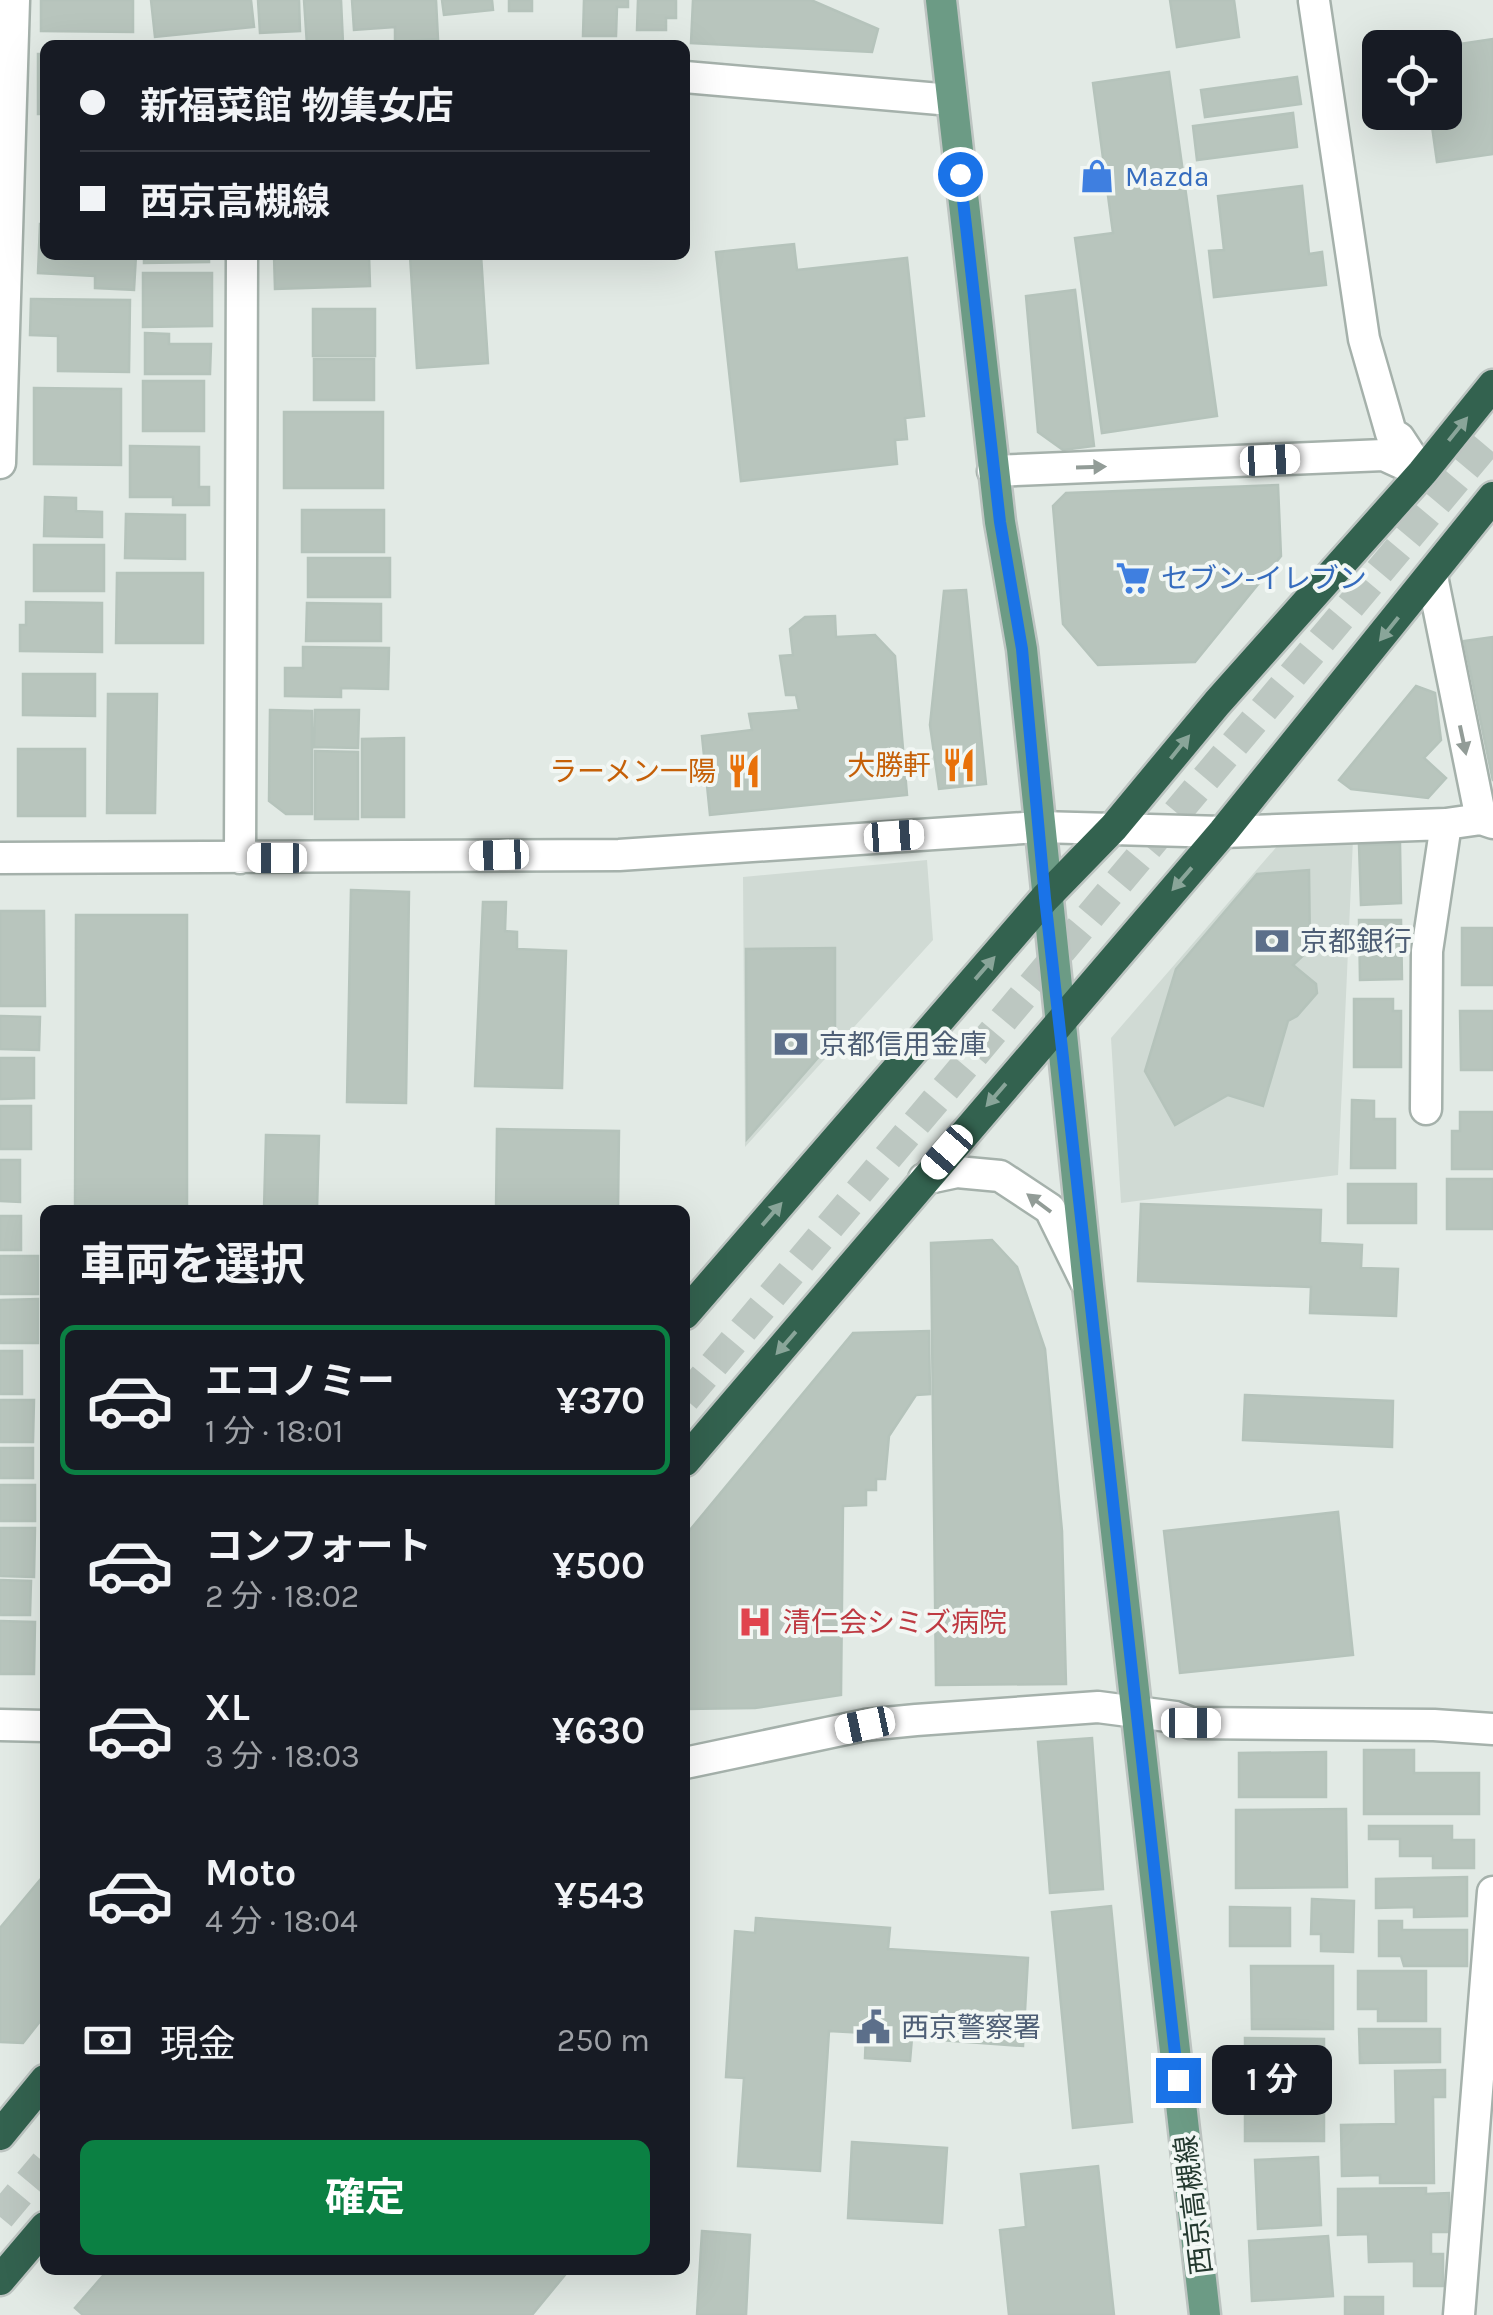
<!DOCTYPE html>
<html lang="ja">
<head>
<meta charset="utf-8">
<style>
  :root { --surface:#171b24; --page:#242831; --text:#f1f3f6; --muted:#9ea1a6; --line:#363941; --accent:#0b8043 }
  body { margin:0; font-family:Karla,"Noto Sans JP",sans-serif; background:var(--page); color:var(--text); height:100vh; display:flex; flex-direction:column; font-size:38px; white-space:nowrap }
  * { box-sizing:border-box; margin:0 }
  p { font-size:32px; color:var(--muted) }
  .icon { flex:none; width:55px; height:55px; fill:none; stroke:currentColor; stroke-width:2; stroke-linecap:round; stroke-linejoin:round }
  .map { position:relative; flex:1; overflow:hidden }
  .sheet { position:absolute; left:40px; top:1205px; width:650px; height:1070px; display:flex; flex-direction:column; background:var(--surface); border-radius:15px; box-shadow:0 10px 40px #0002 }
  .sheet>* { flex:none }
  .guide { position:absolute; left:40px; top:40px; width:650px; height:220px; border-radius:15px; box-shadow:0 10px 40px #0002; display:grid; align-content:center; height:220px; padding:0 40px; background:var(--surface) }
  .controls { position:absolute; left:1362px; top:30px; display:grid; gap:20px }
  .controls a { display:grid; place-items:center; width:100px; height:100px; border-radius:15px; background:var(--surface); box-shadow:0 10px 40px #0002; font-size:50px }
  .end { position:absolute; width:45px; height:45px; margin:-22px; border:12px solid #1a73e8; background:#fff; box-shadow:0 0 0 5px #fff }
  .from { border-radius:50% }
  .bubble { position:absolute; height:70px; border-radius:15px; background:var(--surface); box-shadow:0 10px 40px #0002; font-size:32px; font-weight:700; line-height:70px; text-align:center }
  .car { position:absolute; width:30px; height:60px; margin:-30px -15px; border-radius:12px; box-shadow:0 0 8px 2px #0007; background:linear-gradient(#fff 24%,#345 0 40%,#fff 0 76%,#345 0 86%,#fff 0) }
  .guide b { display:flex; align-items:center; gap:35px; height:95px; font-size:38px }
  .guide b+b { border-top:2px solid var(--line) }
  .guide i { width:25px; height:25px; background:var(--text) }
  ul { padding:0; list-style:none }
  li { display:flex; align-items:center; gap:30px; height:150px; margin:0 20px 15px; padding:0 20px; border:5px solid transparent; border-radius:15px }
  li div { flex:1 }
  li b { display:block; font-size:38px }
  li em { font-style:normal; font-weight:700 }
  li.selected { border-color:var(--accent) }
  li>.icon { width:90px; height:90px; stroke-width:1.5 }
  h2 { padding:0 40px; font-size:45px; line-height:120px }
  .pay { display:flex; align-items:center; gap:25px; height:110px; padding:0 40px; font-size:38px }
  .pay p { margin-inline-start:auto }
  .primary-button { display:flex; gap:20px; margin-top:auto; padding:20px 40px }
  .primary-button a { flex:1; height:115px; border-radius:15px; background:var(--accent); color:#fff; font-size:40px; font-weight:700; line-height:115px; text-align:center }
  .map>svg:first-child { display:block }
  .built { fill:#d0dad4 }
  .building { fill:#b8c5bd; stroke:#b5c3bb; stroke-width:2.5 }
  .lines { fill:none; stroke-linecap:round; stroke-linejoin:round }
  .highway-tunnel { stroke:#bcc7c1; stroke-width:30; stroke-dasharray:30 15; stroke-linecap:butt }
  .minor-casing { stroke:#a5b1ab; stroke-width:35 }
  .major-casing { stroke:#bdc4c1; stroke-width:35 }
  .highway-casing { stroke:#bdc4c1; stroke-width:35 }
  .minor { stroke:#fff; stroke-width:30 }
  .major { stroke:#6c9b85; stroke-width:30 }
  .highway { stroke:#33624f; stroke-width:30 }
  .oneway { fill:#89a599 }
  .oneway2 { fill:#929c97 }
  .route { stroke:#1a73e8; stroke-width:12 }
  .labels { text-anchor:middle; stroke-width:8; stroke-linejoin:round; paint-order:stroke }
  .shop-label { font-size:28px; fill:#366cbe; stroke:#f2f7f4; text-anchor:start }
  .food-label { font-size:28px; fill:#c56008; stroke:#f2f7f4; text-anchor:end }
  .service-label { font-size:28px; fill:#4e5e75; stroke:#f2f7f4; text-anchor:start }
  .health-label { font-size:28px; fill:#be3a42; stroke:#f2f7f4; text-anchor:start }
  .street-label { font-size:28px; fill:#24392f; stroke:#f2f7f4 }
</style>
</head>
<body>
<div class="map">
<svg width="1493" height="2315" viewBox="0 0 1493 2315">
  <rect width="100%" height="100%" fill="#e2eae5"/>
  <!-- built -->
  <path class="built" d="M1353 839 1338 1175 1121 1203 1111 1038 1279 844Z
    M927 860 933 940 745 1147 743 877Z"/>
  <!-- building -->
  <path class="building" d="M41 0H133V32L41 31Z
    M151 0H251L254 27 155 37Z
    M258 0H299L300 31 260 33Z
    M304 0H341L343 43 307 45Z
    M352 0H436L438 39 395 42V27L354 30Z
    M442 0H492L493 10 444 15Z
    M509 0H532V11H509Z
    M584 0H628V7H617L616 36H583Z
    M638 0H676V18H666V30H637Z
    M693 0H811L878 29 872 52 691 43Z
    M1170 0H1234L1239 37 1177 47Z
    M1493 39V154L1437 162 1430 112H1445V48H1433Z
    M38 54H45V114H38Z
    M1169 72 1217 416 1102 433 1075 238 1113 233 1093 83Z
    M1297 77 1301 104 1205 117 1201 90Z
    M1293 113 1297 147 1197 160 1193 126Z
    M1302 186 1309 254 1322 252 1326 285 1214 297 1209 251 1224 250 1218 196Z
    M40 224H45V255H136L134 290 95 288V276L38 273Z
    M794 244 797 270 907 258 924 416 905 418 907 439 895 440 897 464 741 481 716 252Z
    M144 255H209V262L144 263Z
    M274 255H369L370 286 275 289Z
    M410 255H481L488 363 417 368Z
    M143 273H212V326L143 327Z
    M1075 290 1094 446 1063 450 1038 432 1026 296Z
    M31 299 130 300 129 372 58 371V336L30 335Z
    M313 309H375V356H313Z
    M145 333 169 334V344H211L210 374H145Z
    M314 359H374V400H314Z
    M143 381H204V431H143Z
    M34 388 121 389V465L34 464Z
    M284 412H383V488H284Z
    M130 446 199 447V487H209V505H173V497H130Z
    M1278 485 1281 556 1195 662 1098 665 1063 624 1053 506 1066 493Z
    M45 497 76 498V511L102 512V537L44 536Z
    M302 510H384V552H302Z
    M126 514 185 515V559L125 558Z
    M34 545H104V591H34Z
    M308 558H390V597H308Z
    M117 573H203V643H116Z
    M966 590 986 784 939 789 930 725 944 591Z
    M26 602 102 603V652L20 651V625H26Z
    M307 603 381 604V641H306Z
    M835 616 836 637 875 635 895 656 907 795 710 815 702 736 752 730 749 714 799 710 796 695H786L780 656 793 655 790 629 805 617Z
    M1493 637V781L1464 641Z
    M303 647 389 648 388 689 341 688V697L285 696V668H303Z
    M23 674H95V716L23 715Z
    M1416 686 1435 693 1441 740 1424 758 1446 778 1428 798 1351 789 1339 780Z
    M108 694H157L155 813H107Z
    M270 710 312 711V814H286L269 801Z
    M315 710H359L358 748 314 747Z
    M404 738V817H362V739Z
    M18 749H85V816H18Z
    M315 751 358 752V819H315Z
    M1400 844 1401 903 1361 905 1359 845Z
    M1309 870 1310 949 1293 965 1316 984 1317 993 1297 1016 1288 1021 1263 1106 1228 1095 1175 1125 1145 1071 1176 969 1257 874Z
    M351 890 409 892 406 1103 347 1102Z
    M483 902H506L505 931 517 932V949L566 951 562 1088 475 1086Z
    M0 911H44L45 1006H0Z
    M76 915H187V1210H75Z
    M1359 920H1401L1402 979 1360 980Z
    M1462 928H1493V985H1462Z
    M835 948V1038L747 1139 746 949Z
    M1354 999H1393V1011H1401V1067H1354Z
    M1460 1011H1493V1070H1461Z
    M0 1016 40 1017 39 1050 0 1049Z
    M0 1058H34V1098L0 1099Z
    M1352 1100 1374 1101V1119H1395V1168H1351Z
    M0 1106H31V1149H0Z
    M1460 1112H1493V1169H1452V1131H1460Z
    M497 1129 619 1131 618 1210H496Z
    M266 1135 319 1136 317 1210H264Z
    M0 1160H20V1202L0 1201Z
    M1447 1179H1493V1229H1447Z
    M1348 1184H1416V1223H1348Z
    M1141 1204 1321 1210 1320 1243 1362 1245 1361 1268 1398 1269 1396 1316 1310 1313 1311 1287 1138 1281Z
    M0 1216H21V1250H0Z
    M992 1240 1017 1267 1045 1349 1062 1531 1066 1684 936 1685 931 1243Z
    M0 1256H38V1294H0Z
    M38 1299V1343H0V1300Z
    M929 1331 930 1394 916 1395 889 1436 885 1479H876V1490H866V1505L843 1506 841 1695 755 1708 685 1709V1536L853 1333Z
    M0 1351H22V1394H0Z
    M1245 1395 1393 1401 1392 1447 1243 1440Z
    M0 1400H34L33 1442H0Z
    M0 1448H33V1478H0Z
    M0 1485H35V1521H0Z
    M1338 1512 1353 1655 1180 1673 1164 1531Z
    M0 1528H35L34 1577 0 1576Z
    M0 1580 31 1581 30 1615H0Z
    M0 1621 35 1622 34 1674H0Z
    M1092 1738 1103 1889 1050 1893 1038 1742Z
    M1364 1750H1414V1773H1479V1814H1364Z
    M1326 1752V1797H1239V1753Z
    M1346 1809 1347 1887 1236 1888V1810Z
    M1369 1826H1452V1840H1474V1868H1433V1856H1400V1839H1369Z
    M45 1874V2015L23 2043 0 2042V1928Z
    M1467 1877V1916L1414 1917V1907L1376 1908V1879Z
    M1312 1899 1354 1901 1353 1952 1321 1951V1934H1311Z
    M1111 1906 1132 2122 1073 2128 1052 1912Z
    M1230 1907 1290 1908V1946H1230Z
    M756 1918 890 1928 888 1949 1028 1958 1023 2046 912 2038 910 2061 865 2058 866 2033 829 2031 820 2171 738 2166 744 2078 726 2077 735 1931 755 1933Z
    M1379 1921H1402V1930H1467V1966H1404L1401 1956H1379Z
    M1251 1966H1333V2029H1252Z
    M1358 1971H1426V2021H1378V2009H1358Z
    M1359 2029H1440V2062L1360 2063Z
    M1245 2038 1324 2039V2141H1245Z
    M1445 2070V2097H1433L1434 2183H1380V2175L1342 2176 1341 2125 1396 2124 1395 2071Z
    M852 2142 947 2148 942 2223 848 2218Z
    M1318 2157 1321 2225 1258 2229 1255 2160Z
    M1098 2166 1114 2315H1009L1000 2230 1026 2227 1021 2174Z
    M1426 2188V2194L1449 2193 1450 2232H1431V2254H1443V2286H1414V2261L1369 2262 1368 2234 1338 2235V2189Z
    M702 2231 750 2235 746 2315H697Z
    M1328 2236 1333 2296 1252 2301 1249 2241Z
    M108 2270H569L532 2315H83L75 2308Z
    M1345 2297H1383V2315H1345Z"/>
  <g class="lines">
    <!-- highway-tunnel -->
    <path class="highway-tunnel" d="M685 1399 1493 436
      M0 2217 45 2163"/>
    <!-- minor casing -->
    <g class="minor-casing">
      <path id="minor" d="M1314 1 1364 339 1391 433 1399 438 1422 473
        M685 77 951 100
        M0 463 14 0
        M993 471 1384 455 1421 472
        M1432 576 1481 819
        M0 858 619 855 1039 827 1223 832 1446 824 1481 819 1493 823
        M240 858 242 255
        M1426 1109 1427 951 1446 824
        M924 1179 957 1172 1000 1176 1050 1209 1086 1282
        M0 1725 45 1726
        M685 1763 865 1725 916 1720 1098 1707 1175 1717 1191 1723 1434 1725 1493 1729
        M1459 2315 1493 1892"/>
    </g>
    <!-- major casing -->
    <g class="major-casing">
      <path id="major" d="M941 0 1000 522 1022 649 1088 1285 1205 2315"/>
    </g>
    <!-- highway casing -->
    <g class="highway-casing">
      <path id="highway" d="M685 1314 1045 898 1114 827 1217 703 1422 473 1493 385
        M685 1461 1223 832 1493 497
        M0 2135 45 2080
        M0 2280 45 2227"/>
    </g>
    <!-- minor -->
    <use href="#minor" class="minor"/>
    <!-- major -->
    <use href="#major" class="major"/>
    <!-- highway -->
    <use href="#highway" class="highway"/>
  </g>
  <!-- one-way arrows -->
  <defs><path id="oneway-solid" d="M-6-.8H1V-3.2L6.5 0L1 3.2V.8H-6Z" transform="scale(2.5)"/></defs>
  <g class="oneway">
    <use href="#oneway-solid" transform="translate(1458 429) rotate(-51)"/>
    <use href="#oneway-solid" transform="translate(1389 629) rotate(129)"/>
    <use href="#oneway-solid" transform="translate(1180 747) rotate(-51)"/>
    <use href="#oneway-solid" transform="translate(1182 879) rotate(131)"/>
    <use href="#oneway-solid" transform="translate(985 968) rotate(-49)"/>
    <use href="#oneway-solid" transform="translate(996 1095) rotate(131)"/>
    <use href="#oneway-solid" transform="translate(772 1214) rotate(-49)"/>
    <use href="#oneway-solid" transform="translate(786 1343) rotate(131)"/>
  </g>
  <g class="oneway2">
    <use href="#oneway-solid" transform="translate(1091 467) rotate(-2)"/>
    <use href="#oneway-solid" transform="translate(1463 740) rotate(78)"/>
    <use href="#oneway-solid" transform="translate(1039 1203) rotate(-143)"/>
  </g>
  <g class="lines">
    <!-- route -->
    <path class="route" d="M960 174 1000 522 1022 649 1045 898 1178 2080"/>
  </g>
  <!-- icons -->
  <defs>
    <g id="shop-bare" transform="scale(2.7)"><path d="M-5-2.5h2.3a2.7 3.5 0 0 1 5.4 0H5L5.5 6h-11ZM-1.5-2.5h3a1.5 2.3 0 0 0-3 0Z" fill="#3f7fe0" stroke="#f2f7f4" stroke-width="2.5" paint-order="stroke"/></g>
    <g id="supermarket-bare" transform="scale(2.7)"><path d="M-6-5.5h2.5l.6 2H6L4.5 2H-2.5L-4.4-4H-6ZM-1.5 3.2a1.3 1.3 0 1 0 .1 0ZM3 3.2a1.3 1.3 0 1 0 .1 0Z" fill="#3f7fe0" stroke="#f2f7f4" stroke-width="2.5" paint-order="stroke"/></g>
    <g id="restaurant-bare" transform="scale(2.7)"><path d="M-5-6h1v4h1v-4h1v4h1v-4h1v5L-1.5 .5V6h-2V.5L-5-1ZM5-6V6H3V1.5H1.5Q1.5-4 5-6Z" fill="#e8710a" stroke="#f2f7f4" stroke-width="2.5" paint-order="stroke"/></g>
    <g id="bank-bare" transform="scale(2.7)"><path d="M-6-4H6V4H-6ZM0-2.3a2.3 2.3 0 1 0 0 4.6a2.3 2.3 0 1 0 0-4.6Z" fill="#5c6f8a" stroke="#f2f7f4" stroke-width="2.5" paint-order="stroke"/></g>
    <g id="hospital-bare" transform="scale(2.7)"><path d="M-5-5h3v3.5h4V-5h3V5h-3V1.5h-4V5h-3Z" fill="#e0444e" stroke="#f2f7f4" stroke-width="2.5" paint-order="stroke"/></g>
    <g id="civic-bare" transform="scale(2.7)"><path d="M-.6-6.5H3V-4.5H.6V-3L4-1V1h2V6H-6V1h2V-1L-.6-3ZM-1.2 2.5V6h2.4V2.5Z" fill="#5c6f8a" stroke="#f2f7f4" stroke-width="2.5" paint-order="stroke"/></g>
  </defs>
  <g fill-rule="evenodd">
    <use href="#shop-bare" x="1097" y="176"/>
    <use href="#supermarket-bare" x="1133" y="578"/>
    <use href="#restaurant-bare" x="959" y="765"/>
    <use href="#restaurant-bare" x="744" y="771"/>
    <use href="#bank-bare" x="1272" y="941"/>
    <use href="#bank-bare" x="791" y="1044"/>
    <use href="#hospital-bare" x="755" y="1622"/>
    <use href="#civic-bare" x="873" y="2027"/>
  </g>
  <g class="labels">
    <!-- shop labels -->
    <g class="shop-label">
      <text x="1125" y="186">Mazda</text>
      <text x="1161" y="588">セブン-イレブン</text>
    </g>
    <!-- food labels -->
    <g class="food-label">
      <text x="931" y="775">大勝軒</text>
      <text x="716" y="781">ラーメン一陽</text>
    </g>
    <!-- service labels -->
    <g class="service-label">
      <text x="1300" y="951">京都銀行</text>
      <text x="819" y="1054">京都信用金庫</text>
      <text x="901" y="2037">西京警察署</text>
    </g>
    <!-- health labels -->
    <g class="health-label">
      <text x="783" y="1632">清仁会シミズ病院</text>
    </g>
    <!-- street labels -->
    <g class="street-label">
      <text transform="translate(1193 2205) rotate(-97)" y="10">西京高槻線</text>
    </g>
  </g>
</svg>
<div class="controls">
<a><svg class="icon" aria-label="locate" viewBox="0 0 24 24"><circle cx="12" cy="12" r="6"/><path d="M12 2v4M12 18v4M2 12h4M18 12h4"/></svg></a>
</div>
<i class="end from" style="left:960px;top:174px"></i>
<i class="end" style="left:1178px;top:2080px"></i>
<div class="bubble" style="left:1212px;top:2045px;width:120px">1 分</div>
<i class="car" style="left:1270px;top:460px;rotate:87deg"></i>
<i class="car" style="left:894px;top:836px;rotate:86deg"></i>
<i class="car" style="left:499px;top:855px;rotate:268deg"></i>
<i class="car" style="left:277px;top:858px;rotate:270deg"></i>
<i class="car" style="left:947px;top:1152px;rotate:221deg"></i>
<i class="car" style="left:1191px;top:1723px;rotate:90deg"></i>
<i class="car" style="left:865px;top:1725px;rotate:258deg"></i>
<div class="guide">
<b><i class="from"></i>新福菜館 物集女店</b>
<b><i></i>西京高槻線</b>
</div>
<section class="sheet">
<h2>車両を選択</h2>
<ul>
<li class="selected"><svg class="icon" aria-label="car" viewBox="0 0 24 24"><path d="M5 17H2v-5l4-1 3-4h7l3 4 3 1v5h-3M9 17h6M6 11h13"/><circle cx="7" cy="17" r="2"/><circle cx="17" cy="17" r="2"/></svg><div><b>エコノミー</b><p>1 分 · 18:01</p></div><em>¥370</em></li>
<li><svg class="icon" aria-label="car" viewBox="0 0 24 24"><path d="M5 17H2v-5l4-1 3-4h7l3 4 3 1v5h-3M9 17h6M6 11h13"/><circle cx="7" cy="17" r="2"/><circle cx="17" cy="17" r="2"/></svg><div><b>コンフォート</b><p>2 分 · 18:02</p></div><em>¥500</em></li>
<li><svg class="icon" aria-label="car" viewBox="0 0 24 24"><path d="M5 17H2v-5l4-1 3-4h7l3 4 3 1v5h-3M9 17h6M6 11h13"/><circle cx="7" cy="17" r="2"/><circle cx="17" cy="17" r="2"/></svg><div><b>XL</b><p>3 分 · 18:03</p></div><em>¥630</em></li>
<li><svg class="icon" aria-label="car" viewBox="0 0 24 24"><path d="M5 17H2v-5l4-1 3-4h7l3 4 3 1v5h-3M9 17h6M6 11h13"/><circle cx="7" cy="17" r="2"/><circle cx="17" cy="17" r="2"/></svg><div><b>Moto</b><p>4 分 · 18:04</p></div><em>¥543</em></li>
</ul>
<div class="pay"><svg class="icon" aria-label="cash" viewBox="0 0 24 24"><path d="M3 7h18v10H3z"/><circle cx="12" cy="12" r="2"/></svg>現金<p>250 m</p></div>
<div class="primary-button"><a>確定</a></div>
</section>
</div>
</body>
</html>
